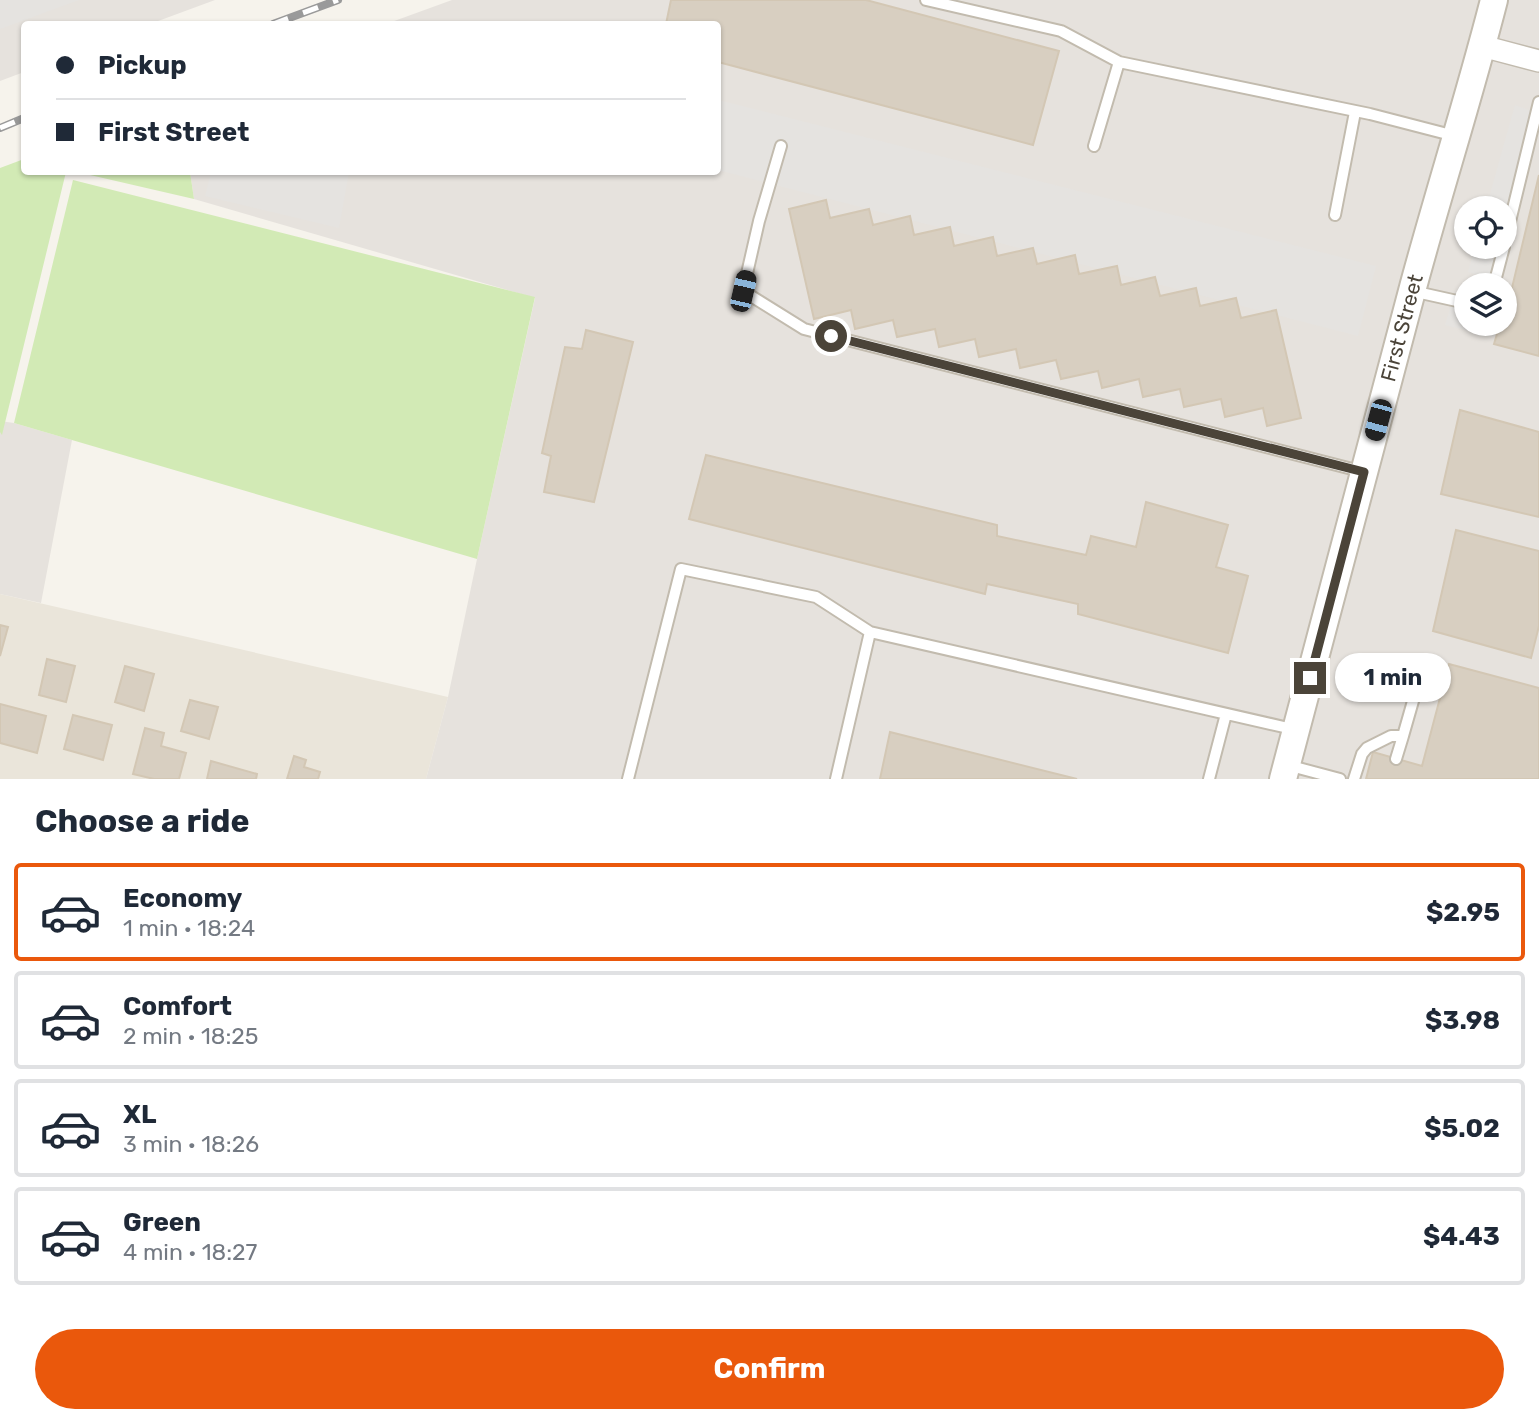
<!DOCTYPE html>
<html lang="en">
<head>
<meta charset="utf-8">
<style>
  :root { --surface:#fff; --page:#f6f6f7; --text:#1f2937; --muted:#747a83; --line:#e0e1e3; --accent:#ea580c }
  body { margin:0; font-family:Rubik,sans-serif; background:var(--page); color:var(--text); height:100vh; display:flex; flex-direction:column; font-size:26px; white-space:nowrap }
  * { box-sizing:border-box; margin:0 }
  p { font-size:23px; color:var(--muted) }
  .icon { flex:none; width:38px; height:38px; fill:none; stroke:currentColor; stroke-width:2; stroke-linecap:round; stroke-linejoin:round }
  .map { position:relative; height:779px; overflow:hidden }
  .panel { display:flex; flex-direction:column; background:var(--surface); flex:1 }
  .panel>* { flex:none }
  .banner { position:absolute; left:21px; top:21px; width:700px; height:154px; border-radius:7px; box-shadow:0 2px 5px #0004; display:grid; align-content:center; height:154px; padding:0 35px; background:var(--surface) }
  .buttons { position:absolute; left:1454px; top:196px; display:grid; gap:14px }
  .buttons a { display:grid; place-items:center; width:63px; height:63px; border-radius:50%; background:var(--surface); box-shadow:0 2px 5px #0004; font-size:35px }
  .end { position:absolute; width:32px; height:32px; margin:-16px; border:9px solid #4b4439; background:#fff; box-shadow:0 0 0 4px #fff }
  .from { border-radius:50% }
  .bubble { position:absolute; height:49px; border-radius:24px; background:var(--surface); box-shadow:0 2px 5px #0004; font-size:23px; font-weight:700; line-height:49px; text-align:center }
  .car { position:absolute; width:21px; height:42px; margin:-21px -10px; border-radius:9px; box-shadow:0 0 5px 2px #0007; background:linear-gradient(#222 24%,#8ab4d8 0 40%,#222 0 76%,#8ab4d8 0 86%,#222 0) }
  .banner b { display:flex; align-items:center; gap:24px; height:66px; font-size:26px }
  .banner b+b { border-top:2px solid var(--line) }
  .banner i { width:18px; height:18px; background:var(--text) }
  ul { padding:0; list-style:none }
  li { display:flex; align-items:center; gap:21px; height:98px; margin:0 14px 10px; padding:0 21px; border:4px solid var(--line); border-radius:7px }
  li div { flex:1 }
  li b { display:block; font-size:26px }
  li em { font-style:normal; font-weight:700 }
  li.on { border-color:var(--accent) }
  li>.icon { width:63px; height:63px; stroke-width:1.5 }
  h2 { padding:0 35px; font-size:32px; line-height:84px }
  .primary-button { display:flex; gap:14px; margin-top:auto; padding:14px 35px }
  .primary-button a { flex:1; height:80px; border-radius:42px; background:var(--accent); color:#fff; font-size:28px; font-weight:700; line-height:80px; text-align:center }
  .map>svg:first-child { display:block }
  .residential { fill:#eae5da }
  .industrial { fill:#e6e2dd; fill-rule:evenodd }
  .green { fill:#d2eab5 }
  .parking { fill:#e5e3e0 }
  .building { fill:#d8cfc1; stroke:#d3c7b4; stroke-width:2 }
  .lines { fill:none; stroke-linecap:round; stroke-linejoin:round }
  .service-casing { stroke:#c2bbae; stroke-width:14 }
  .minor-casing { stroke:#c2bbae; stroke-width:24 }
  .tertiary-casing { stroke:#c2bbae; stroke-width:30 }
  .service { stroke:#fff; stroke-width:10 }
  .minor { stroke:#fff; stroke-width:21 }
  .tertiary { stroke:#fff; stroke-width:26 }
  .rail-casing { stroke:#9a9a9a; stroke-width:8 }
  .rail { stroke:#fff; stroke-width:5; stroke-dasharray:16; stroke-linecap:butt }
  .route { stroke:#4b4439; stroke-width:9 }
  .labels { text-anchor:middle; stroke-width:6; stroke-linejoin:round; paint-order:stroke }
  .street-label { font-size:21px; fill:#4b4439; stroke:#fff }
</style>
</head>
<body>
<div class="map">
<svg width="1539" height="779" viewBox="0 0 1539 779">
  <rect width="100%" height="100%" fill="#f6f3ec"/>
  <!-- residential -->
  <path class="residential" d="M0 594 448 697 426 779H0Z"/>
  <!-- industrial -->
  <path class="industrial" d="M0 0H215L150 24H24V72L0 81Z
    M452 0H1539V779H426L448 697 477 559 535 298 194 199 190 172H718V24H386ZM1466 208H1505V247H1466ZM1466 285H1505V324H1466Z
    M0 421 14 423 72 440 41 603 0 594Z"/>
  <!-- green -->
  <path class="green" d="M24 159V172H66L2 435 0 432V168Z
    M77 172H190L194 199Z
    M73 180 535 297 477 559 14 423Z"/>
  <!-- parking -->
  <path class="parking" d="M0 0H79L0 29Z
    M718 100 1376 266 1358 336 718 170Z
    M1515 105 1534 112 1505 226V208H1486Z
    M211 172H349L339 228 205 196Z
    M1475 247H1500L1491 279 1468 272Z
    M1451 305 1466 309V324H1498L1494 337 1445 325Z"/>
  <!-- building -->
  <path class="building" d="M671 0H866L1059 51 1033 145 718 62V24H666Z
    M1539 175V356L1494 344 1500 324H1505V317Z
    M826 200 830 218 869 209 873 225 910 216 914 235 950 227 954 246 993 237 997 256 1033 248 1037 264 1075 255 1079 274 1117 266 1121 285 1155 277 1160 296 1196 288 1200 306 1236 298 1241 318 1276 310 1301 418 1267 426 1263 408 1225 417 1221 399 1184 407 1180 389 1143 397 1139 379 1102 388 1098 371 1061 379 1056 360 1020 368 1016 349 979 357 975 339 939 347 935 329 897 337 893 320 855 329 851 310 814 319 789 209Z
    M586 330 633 342 594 502 544 492 551 456 542 453 565 347 582 349Z
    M1460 410 1539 432V517L1441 494Z
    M706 455 997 525V536L1086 555 1091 536 1136 547 1146 502 1228 525 1216 567 1248 576 1228 653 1078 614V604L987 584 985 594 689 519Z
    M1456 530 1539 551V626L1531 658 1433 631Z
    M0 625 8 627 0 656Z
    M47 659 75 666 66 702 39 695Z
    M1449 664 1539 688V779H1366L1373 752 1422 766Z
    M125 666 154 674 144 711 115 702Z
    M190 700 218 707 209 739 181 731Z
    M0 704 46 716 37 753 0 743Z
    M73 715 112 725 103 760 64 749Z
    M145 728 164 733 161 746 186 753 179 779H154L133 774Z
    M890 732 1077 779H880Z
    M294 756 306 760 304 767 320 772 318 779H287Z
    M211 761 257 774 256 779H207Z"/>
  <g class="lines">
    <!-- service casing -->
    <g class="service-casing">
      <path id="service" d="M926 0 1061 31 1119 62 1370 114 1455 136
        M781 146 759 221 743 291 804 329 1364 472
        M1094 146 1119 62
        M1335 215 1355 112
        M1505 242 1539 102
        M1494 285 1504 247
        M1412 291 1466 303
        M1396 759 1403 736
        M1287 765 1340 779
        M628 779 681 569 816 597 870 632 1297 730
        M836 779 870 632
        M1209 779 1226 714
        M1354 779 1362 754 1367 748 1391 736H1403L1415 694 1376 683"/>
    </g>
    <!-- minor casing -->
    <g class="minor-casing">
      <path id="minor" d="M1482 46 1539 61"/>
    </g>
    <!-- tertiary casing -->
    <g class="tertiary-casing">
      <path id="tertiary" d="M1283 779C1327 617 1368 454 1412 291 1438 194 1469 98 1494 0"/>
    </g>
    <!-- service -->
    <use href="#service" class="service"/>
    <!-- minor -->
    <use href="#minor" class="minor"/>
    <!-- tertiary -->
    <use href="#tertiary" class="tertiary"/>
    <!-- rail casing -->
    <g class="rail-casing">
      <path id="rail" d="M273 24 338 0
        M0 128 24 118"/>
    </g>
    <!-- rail -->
    <use href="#rail" class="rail"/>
  </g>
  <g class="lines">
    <!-- route -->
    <path class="route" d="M831 336 1364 472 1310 678"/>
  </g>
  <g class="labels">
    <!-- street labels -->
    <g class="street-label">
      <text transform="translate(1402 328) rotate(-75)" y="7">First Street</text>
    </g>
  </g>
</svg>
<div class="buttons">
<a><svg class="icon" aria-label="locate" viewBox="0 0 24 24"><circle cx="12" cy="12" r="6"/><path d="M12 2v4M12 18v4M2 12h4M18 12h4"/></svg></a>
<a><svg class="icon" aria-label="layers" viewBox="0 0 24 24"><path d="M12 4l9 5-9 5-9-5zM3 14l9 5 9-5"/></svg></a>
</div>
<i class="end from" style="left:831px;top:336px"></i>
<i class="end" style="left:1310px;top:678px"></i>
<div class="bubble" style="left:1335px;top:653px;width:116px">1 min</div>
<i class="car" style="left:743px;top:291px;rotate:13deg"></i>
<i class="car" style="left:1378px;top:420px;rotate:195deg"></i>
<div class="banner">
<b><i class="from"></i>Pickup</b>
<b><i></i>First Street</b>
</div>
</div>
<section class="panel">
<h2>Choose a ride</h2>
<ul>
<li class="on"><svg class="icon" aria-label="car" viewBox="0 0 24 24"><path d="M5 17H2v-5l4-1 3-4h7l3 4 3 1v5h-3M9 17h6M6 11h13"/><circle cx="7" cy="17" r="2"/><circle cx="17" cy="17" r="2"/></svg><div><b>Economy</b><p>1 min · 18:24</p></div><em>$2.95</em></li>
<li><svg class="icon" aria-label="car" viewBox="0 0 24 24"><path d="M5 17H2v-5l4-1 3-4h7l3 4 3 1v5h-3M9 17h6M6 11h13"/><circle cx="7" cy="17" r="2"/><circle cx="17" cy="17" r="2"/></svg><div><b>Comfort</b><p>2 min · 18:25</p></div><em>$3.98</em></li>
<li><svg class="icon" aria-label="car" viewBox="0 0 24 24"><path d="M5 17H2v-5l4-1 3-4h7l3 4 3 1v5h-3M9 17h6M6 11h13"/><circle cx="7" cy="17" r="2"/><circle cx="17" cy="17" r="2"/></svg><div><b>XL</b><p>3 min · 18:26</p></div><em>$5.02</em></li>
<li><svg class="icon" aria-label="car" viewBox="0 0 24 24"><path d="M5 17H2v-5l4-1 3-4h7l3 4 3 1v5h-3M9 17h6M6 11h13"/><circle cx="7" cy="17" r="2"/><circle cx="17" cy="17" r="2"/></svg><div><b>Green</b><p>4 min · 18:27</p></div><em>$4.43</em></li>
</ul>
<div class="primary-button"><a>Confirm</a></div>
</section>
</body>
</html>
